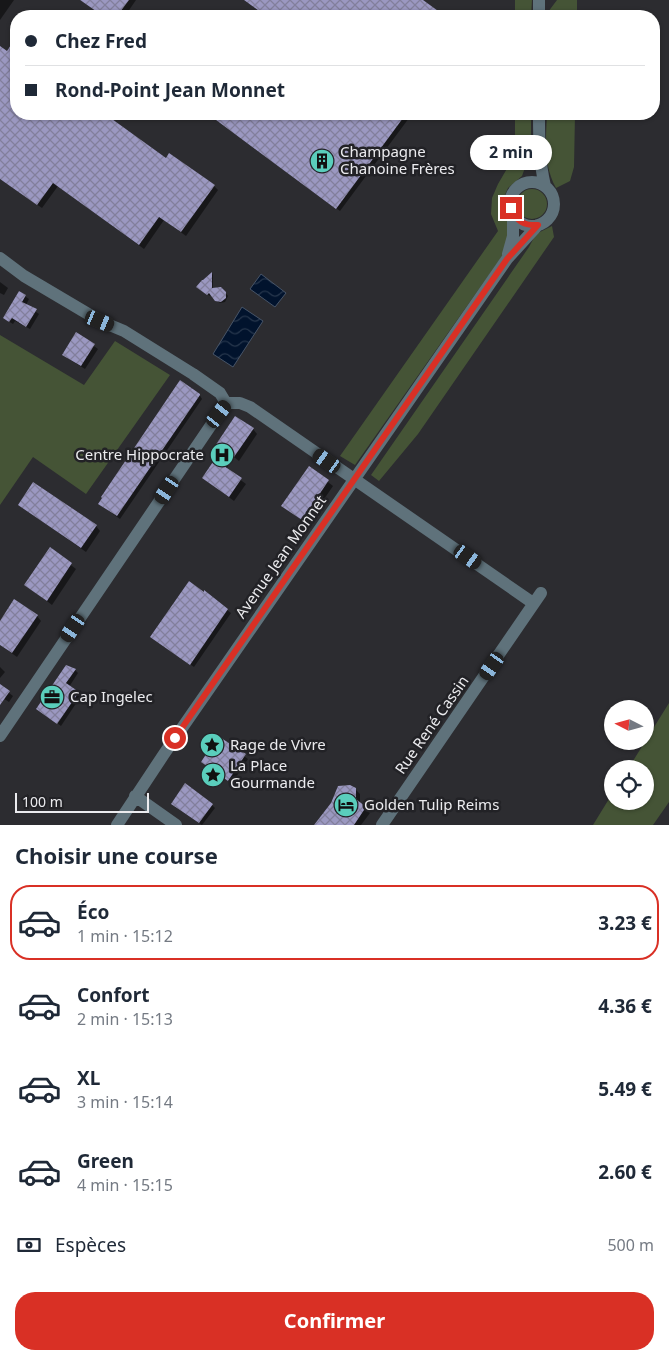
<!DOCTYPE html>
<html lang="fr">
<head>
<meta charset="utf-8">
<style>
  :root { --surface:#fff; --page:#f2f2f3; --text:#1f2937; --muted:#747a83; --line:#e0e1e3; --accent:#d93025 }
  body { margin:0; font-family:"Noto Sans",sans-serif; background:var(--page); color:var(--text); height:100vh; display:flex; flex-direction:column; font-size:19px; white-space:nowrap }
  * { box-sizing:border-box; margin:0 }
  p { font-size:16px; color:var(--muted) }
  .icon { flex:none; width:28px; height:28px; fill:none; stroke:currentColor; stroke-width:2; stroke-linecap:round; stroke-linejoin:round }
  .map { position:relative; height:825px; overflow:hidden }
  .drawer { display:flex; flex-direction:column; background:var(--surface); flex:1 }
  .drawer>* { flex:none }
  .banner { position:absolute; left:10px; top:10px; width:650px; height:110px; border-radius:20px; box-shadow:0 1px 4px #0004; display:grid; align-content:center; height:110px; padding:0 15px; background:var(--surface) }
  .needle { width:32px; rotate:276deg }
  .controls { position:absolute; left:604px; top:700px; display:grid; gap:10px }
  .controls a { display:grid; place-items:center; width:50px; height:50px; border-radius:50%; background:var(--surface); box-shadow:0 1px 4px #0004; font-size:25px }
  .scale { position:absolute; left:15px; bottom:12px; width:134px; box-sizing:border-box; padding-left:5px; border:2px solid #ebebee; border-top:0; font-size:14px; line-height:18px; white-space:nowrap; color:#ebebee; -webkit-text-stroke:4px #222226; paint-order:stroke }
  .end { position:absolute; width:22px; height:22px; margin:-11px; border:6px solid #d93025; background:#fff; box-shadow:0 0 0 2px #fff }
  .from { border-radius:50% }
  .bubble { position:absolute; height:35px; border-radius:18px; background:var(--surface); box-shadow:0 1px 4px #0004; font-size:16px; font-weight:700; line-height:35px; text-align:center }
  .car { position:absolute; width:15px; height:30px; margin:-15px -8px; border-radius:6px; box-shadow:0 0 4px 1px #0007; background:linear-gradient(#222 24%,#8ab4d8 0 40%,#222 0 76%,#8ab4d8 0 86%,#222 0) }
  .banner b { display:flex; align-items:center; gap:18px; height:48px; font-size:19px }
  .banner b+b { border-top:1px solid var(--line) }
  .banner i { width:12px; height:12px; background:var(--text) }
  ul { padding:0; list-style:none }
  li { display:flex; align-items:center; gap:15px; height:75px; margin:0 10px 8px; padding:0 5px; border:2px solid transparent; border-radius:20px }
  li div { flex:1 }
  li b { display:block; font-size:19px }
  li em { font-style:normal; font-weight:700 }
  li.on { border-color:var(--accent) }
  li>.icon { width:45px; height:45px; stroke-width:1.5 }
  h2 { padding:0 15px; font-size:22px; line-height:60px }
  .pay { display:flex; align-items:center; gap:12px; height:55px; padding:0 15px; font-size:19px }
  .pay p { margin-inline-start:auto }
  .action { display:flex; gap:10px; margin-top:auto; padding:10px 15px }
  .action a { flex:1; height:58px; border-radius:20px; background:var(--accent); color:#fff; font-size:20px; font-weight:700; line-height:58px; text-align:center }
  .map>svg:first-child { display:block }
  .grass { fill:#455436 }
  .water { fill:url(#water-waves); stroke:#475467 }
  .shadow { fill:#0007 }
  .building { fill:url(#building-cross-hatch) }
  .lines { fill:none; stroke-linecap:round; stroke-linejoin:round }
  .minor { stroke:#5f727b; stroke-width:12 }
  .route { stroke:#d93025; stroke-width:6 }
  .labels { text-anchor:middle; stroke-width:5; stroke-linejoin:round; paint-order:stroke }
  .poi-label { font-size:15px; fill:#ebebee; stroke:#222226; text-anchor:start }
  .street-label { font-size:15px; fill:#ebebee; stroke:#222226 }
</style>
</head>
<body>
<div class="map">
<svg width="669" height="825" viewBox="0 0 669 825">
  <defs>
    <pattern id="water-waves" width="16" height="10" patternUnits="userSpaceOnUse" patternTransform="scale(1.25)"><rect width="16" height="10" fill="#01132d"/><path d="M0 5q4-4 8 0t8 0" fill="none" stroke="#26364c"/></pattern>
    <pattern id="building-cross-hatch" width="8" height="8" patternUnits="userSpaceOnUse" patternTransform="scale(1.25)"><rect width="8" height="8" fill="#9b98c1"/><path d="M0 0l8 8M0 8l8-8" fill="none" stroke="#827f9c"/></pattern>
  </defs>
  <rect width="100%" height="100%" fill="#2c2c30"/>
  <!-- grass -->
  <path class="grass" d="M515 0H532L531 16H515Z
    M557 0H577V16H548V12Z
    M515 114H531V151L522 176 508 188 503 199 509 225 505 252 355 465 340 456 498 231 491 214 492 198 498 184 515 155Z
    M547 114H575L574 167 570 181 556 188C543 165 546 139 547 114Z
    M517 204a15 15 0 1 1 30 0a15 15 0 1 1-30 0Z
    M552 226 554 237 418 434 379 481 371 475 529 247 536 234Z
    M0 335 84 385 115 341 170 375 86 494 33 457 0 505Z
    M669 703V802L653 825H593L612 794V801H645V769H628Z"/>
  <!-- water -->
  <path class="water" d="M261 274 286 293 275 307 250 289Z
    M242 307 263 321 233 367 213 354Z"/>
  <!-- shadow -->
  <path class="shadow" d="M0 0H14L0 20Z
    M80 0H136L125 16H103Z
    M244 0H421L443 16H266Z
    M13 45 16 47V114H111L113 116 111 120 166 160 214 186 218 190 186 236 164 220 144 249 58 186 42 208 0 179V47L7 53Z
    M209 114H412L340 211Z
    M212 273 213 275V290L224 291 228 296 225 302 220 303 211 294 210 296 200 289 203 282Z
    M0 282 8 288 4 295 0 293Z
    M20 293 29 299 26 305 39 314 30 329 15 321 13 324 8 321Z
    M77 334 98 349 85 369 67 358Z
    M199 394 202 399 120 519 103 507Z
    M253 429 257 434 239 461 234 457 226 469 246 484 234 501 203 478 220 454Z
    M309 467 333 486 307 524 283 506Z
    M19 505 96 526 100 531 86 552Z
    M50 549 76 569 52 605 26 585Z
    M227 610 231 613 194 667 155 640Z
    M37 616 41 621 17 657 0 645V623Z
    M0 667 5 672 0 678Z
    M75 670 78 673 69 687 81 696 61 726 38 709Z
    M0 686 13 696 9 702 0 696Z
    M218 738 248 759 232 783 206 765Z
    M355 789 360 794V804L370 813 361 825H316Z
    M212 805 215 808 202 825 175 807Z"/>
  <!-- building -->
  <path class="building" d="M80 0H129L117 16H103Z
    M244 0H423L445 16H266Z
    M16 37V114H105L166 158 169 153 215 185 181 232 159 217 139 245 53 183 37 205 0 179V46L7 51Z
    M208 114H406L336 209Z
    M212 272V288L221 287 226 292V298L221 302 215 301 209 293 207 295 196 287 202 280H203Z
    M19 291 26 295 22 302 37 309 26 327 12 318 9 322 3 318Z
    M76 332 95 344 81 366 62 355Z
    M180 380 200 394V395L117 516 98 504 102 498 101 497Z
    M235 416 254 428 234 457 228 453 221 464 242 478 229 497 202 478 219 453 213 449Z
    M309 466 329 480 302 520 281 506Z
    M33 482 97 525 81 548 18 505Z
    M50 547 72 563 47 601 24 585Z
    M189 581 204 592V590L228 609 190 665 150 637Z
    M14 599 38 615 12 653 0 645V621Z
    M66 665 76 669 66 683 79 692 57 724 36 709Z
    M0 684 10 691 0 705Z
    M218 736 246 754 228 781 201 762Z
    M185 783 213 804 199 823 171 804Z
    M350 785 356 788V799L366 807 354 825H314L331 803 338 786Z"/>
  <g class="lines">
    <!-- minor -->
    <path class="minor" d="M539 0V16
      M539 114C539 139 539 161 545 186
      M510 204a22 22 0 1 1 44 0a22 22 0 1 1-44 0Z
      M508 254 513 236V215
      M0 258 24 276 100 321 124 331 193 374 220 393 226 403
      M0 736 226 403H240L250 407 533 603
      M135 796 176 825
      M117 825 164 754 507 259 538 225
      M382 825 541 593"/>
  </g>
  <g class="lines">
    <!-- route -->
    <path class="route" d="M175 738 507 259 538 225C524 226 516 221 511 208"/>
  </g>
  <!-- icons -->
  <defs>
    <g id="building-disc" transform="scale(1.25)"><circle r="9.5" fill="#5acebc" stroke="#222226"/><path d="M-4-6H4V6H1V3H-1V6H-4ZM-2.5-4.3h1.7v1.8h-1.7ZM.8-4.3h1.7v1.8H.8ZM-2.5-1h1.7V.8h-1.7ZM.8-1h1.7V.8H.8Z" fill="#111"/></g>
    <g id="hospital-disc" transform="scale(1.25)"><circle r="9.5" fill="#5acebc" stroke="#222226"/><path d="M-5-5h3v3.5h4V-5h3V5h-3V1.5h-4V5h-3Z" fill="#111"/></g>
    <g id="office-disc" transform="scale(1.25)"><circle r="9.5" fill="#5acebc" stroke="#222226"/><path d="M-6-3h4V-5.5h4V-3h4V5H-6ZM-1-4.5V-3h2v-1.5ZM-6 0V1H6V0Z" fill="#111"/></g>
    <g id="sight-disc" transform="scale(1.25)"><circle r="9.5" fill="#5acebc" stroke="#222226"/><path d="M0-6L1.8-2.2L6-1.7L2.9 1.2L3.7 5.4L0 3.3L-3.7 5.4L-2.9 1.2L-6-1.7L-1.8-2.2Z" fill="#111"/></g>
    <g id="hotel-disc" transform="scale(1.25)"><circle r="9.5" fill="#5acebc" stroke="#222226"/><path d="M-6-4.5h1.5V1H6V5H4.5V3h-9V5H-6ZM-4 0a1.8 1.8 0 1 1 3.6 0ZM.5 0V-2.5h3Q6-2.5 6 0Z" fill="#111"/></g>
  </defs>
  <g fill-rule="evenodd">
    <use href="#building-disc" x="322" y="161"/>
    <use href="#hospital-disc" x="222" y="455"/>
    <use href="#office-disc" x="52" y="697"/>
    <use href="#sight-disc" x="212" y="745"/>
    <use href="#sight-disc" x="213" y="775"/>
    <use href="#hotel-disc" x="346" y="805"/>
  </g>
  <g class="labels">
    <!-- poi labels -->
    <g class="poi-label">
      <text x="340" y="157">Champagne<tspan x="340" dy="17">Chanoine Frères</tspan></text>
      <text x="204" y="460" text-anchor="end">Centre Hippocrate</text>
      <text x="70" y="702">Cap Ingelec</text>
      <text x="230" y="750">Rage de Vivre</text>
      <text x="230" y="771">La Place<tspan x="230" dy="17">Gourmande</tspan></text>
      <text x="364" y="810">Golden Tulip Reims</text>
    </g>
    <!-- street labels -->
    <g class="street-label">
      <text transform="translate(281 557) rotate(-55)" y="5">Avenue Jean Monnet</text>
      <text transform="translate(432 725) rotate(-55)" y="5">Rue René Cassin</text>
    </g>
  </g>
</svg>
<div class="controls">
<a><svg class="needle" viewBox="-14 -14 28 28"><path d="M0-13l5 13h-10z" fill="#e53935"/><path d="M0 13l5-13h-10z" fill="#747a83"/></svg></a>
<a><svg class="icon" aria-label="locate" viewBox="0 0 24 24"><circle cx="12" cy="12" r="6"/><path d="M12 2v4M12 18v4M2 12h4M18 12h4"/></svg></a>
</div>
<div class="scale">100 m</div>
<i class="end from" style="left:175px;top:738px"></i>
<i class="end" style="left:511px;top:208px"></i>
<div class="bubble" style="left:470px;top:135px;width:82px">2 min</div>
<i class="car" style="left:100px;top:321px;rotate:112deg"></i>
<i class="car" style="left:219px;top:414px;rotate:37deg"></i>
<i class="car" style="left:327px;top:461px;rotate:305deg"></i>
<i class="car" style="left:167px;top:490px;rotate:214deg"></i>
<i class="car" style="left:468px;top:557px;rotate:125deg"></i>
<i class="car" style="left:73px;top:628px;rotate:214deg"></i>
<i class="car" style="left:492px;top:666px;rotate:215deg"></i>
<div class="banner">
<b><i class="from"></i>Chez Fred</b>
<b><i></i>Rond-Point Jean Monnet</b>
</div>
</div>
<section class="drawer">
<h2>Choisir une course</h2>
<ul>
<li class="on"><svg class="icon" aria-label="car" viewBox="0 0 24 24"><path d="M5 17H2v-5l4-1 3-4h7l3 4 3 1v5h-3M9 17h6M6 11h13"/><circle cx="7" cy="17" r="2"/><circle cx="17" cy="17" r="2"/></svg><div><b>Éco</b><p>1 min · 15:12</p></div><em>3.23 €</em></li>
<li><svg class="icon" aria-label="car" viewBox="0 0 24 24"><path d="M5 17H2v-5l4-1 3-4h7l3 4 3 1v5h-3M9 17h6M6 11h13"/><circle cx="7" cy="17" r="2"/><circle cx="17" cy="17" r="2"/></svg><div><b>Confort</b><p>2 min · 15:13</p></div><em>4.36 €</em></li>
<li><svg class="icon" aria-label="car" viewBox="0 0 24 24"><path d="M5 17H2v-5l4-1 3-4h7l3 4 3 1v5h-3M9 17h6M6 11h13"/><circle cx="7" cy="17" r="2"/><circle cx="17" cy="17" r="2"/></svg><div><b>XL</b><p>3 min · 15:14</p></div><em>5.49 €</em></li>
<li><svg class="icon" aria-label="car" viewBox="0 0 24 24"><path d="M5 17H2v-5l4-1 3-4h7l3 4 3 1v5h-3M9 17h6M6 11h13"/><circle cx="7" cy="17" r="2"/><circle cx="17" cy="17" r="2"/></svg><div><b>Green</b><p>4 min · 15:15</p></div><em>2.60 €</em></li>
</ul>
<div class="pay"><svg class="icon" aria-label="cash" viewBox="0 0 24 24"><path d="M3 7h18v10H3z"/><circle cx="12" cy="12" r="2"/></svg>Espèces<p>500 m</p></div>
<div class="action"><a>Confirmer</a></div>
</section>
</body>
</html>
